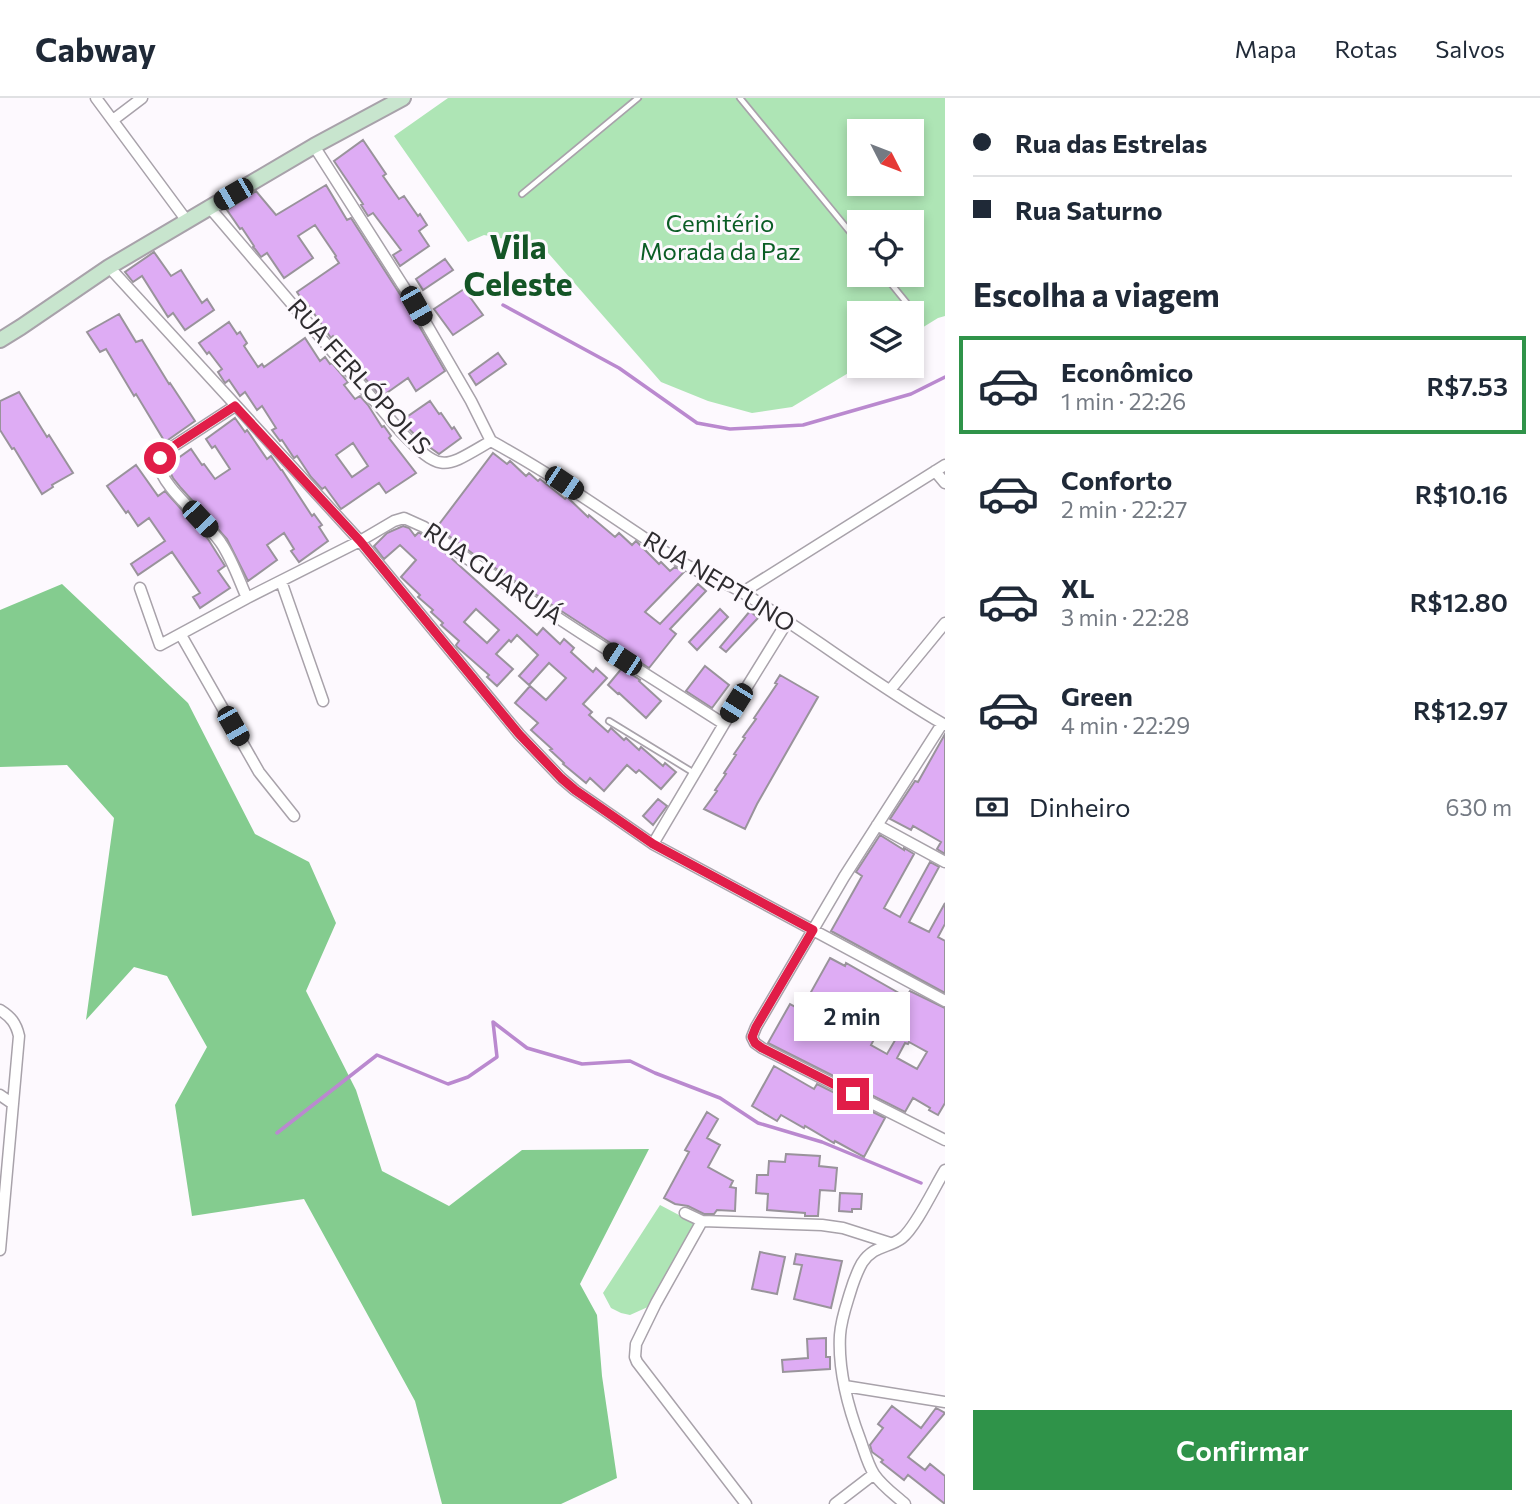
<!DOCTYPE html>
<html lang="pt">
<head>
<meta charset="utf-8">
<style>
  :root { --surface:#fff; --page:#f2f2f3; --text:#1f2937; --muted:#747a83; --line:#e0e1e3; --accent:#2f9349 }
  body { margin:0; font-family:Commissioner,sans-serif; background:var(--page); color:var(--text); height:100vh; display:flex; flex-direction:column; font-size:26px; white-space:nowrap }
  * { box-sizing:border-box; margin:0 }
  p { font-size:23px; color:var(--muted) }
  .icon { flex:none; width:38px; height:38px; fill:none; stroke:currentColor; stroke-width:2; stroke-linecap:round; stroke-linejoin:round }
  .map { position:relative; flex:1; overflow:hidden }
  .drawer { display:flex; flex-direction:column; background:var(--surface); width:595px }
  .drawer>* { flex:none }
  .guide { display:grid; align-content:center; height:154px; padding:0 28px; background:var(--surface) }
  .needle { width:46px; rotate:132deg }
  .buttons { position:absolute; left:847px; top:21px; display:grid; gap:14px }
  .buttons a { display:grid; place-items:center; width:77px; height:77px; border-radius:0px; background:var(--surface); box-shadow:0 4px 10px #0003; font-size:35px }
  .end { position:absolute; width:32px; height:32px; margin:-16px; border:9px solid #e11d48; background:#fff; box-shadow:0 0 0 4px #fff }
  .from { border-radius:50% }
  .bubble { position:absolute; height:49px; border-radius:0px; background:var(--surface); box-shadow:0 4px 10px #0003; font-size:23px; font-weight:600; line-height:49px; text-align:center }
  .car { position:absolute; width:21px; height:42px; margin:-21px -10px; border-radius:9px; box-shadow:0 0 5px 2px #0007; background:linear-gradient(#222 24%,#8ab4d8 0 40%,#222 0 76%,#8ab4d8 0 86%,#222 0) }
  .guide b { display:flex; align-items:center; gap:24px; height:66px; font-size:26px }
  .guide b+b { border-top:2px solid var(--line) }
  .guide i { width:18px; height:18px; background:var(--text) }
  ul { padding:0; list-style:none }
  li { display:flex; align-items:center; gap:21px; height:98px; margin:0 14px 10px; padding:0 14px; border:4px solid transparent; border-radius:0px }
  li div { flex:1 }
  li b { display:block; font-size:26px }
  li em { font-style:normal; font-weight:600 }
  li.selected { border-color:var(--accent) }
  li>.icon { width:63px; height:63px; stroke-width:1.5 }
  h2 { padding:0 28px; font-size:32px; line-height:84px }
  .pay { display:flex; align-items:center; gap:18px; height:77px; padding:0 28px; font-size:26px }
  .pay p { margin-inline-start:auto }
  .action { display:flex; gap:14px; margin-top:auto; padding:14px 28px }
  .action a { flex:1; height:80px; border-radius:0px; background:var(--accent); color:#fff; font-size:28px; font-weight:600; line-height:80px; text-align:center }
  header { display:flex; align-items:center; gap:42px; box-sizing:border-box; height:98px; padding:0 35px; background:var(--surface); border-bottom:2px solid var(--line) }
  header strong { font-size:33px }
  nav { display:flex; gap:38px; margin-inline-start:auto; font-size:24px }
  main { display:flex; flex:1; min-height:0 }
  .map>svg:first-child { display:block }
  .green { fill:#aee5b5; fill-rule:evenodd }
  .forest { fill:#84cc8f }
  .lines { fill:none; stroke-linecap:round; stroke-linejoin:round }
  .stream { stroke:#ba89cf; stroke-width:3.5 }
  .building { fill:#deacf4; stroke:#99939b; stroke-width:2; fill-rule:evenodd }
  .lane-casing { stroke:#a8a2aa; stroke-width:8 }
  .street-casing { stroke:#a8a2aa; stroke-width:13 }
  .secondary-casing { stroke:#a8a2aa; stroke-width:18 }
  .lane { stroke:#fff; stroke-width:4.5 }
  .street { stroke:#fff; stroke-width:10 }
  .secondary { stroke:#c8e5ce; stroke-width:14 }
  .route { stroke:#e11d48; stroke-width:9 }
  .labels { text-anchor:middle; stroke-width:6; stroke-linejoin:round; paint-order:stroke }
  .park-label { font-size:24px; fill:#0a5d25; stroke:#fdf9fe }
  .street-label { font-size:24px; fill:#2e2c2f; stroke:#fdf9fe }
  .district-label { font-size:32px; font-weight:bold; fill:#145526; stroke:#fdf9fe }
</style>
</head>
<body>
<header>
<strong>Cabway</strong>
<nav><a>Mapa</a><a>Rotas</a><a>Salvos</a></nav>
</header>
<main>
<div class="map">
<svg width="945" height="1406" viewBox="0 0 945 1406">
  <rect width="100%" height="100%" fill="#fdf9fe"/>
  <!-- green -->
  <path class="green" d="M448 0H945V218L938 220 912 236V215H859L860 268 792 309 752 315 708 303 661 284 542 148 484 137 468 144 394 38ZM859 33H912V86H859ZM859 124H912V177H859Z
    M660 1107 696 1126 650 1208 630 1217 621 1215 611 1210 603 1195Z"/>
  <!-- forest -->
  <path class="forest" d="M62 486 188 605 255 736 309 764 336 825 306 893 356 992 382 1073 449 1108 522 1052 649 1051 580 1186 597 1217 602 1278 617 1380 561 1406H442L415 1303 304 1101 192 1118 175 1007 207 949 167 878 134 869 86 922 114 720 67 667 0 669V512Z"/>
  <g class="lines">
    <!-- stream -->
    <path class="stream" d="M503 207 619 270 697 325 730 331 803 327 911 296 945 279
      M277 1035 377 957 448 986 468 979 497 959 493 924 527 950 582 966 630 963 655 975 720 1000 758 1025 822 1044 921 1085"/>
  </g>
  <!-- building -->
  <path class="building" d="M363 42 386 76 383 78 399 101 404 98 418 118 420 116 427 127 419 133 429 148 400 168 393 157 401 152 373 115 368 118 361 107 363 106 334 63Z
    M326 87 347 122 351 120 410 212 445 273 416 293 408 280 381 299 344 256 345 255 333 238 331 240 306 204 304 205 297 194 339 165 335 159 336 158 315 127 298 138 313 160 284 180 267 155 261 159 255 151 253 149 254 148 242 130 240 131 227 112 256 93 276 117Z
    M154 154 171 178 181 172 202 205 207 201 214 212 185 232 173 215 168 219 142 178 133 184 125 174Z
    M445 161 453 172 423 192 416 181Z
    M464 191 483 217 453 237 434 211Z
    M119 216 136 244 142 242 169 286 170 285 195 323 165 344 136 296 134 298 106 251 100 254 87 234Z
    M229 224 237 236 240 234 247 245 244 248 258 269 262 266 264 269 305 240 320 263 325 259 330 266 332 265 348 284 344 287 355 301 360 298 368 307 382 329 384 328 391 338 389 340 416 375 386 395 379 385 341 411 325 389 322 391 311 379 297 358 294 360 282 342 280 343 272 332 276 330 262 308 257 312 245 294 240 298 229 282 225 285 218 274 222 271 209 254 207 256 199 245ZM353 345 368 368 352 379 336 357Z
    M498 255 506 266 476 287 469 276Z
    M19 294 47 339 49 337 73 375 52 387 53 389 42 396 14 350 12 351 0 332V303Z
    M430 303 439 316 441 315 452 331 454 329 461 340 439 356 420 342 401 323Z
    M235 320 245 334 247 332 267 361 271 358 281 372H282L312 418 314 416 322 427 319 429 328 443 299 464 291 453 294 451 284 435 267 447 277 462 248 483 227 441 181 390 173 380 167 368 191 351 202 367 204 366 215 381 230 371 215 348 212 350 206 341Z
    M493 355 507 366 510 363 526 378 529 375 538 383 540 381 565 401 567 399 588 419 589 417 615 439 619 435 632 447 636 443 659 466 661 464 670 473 675 469 684 474 645 514 660 526 698 486 706 493 670 531 676 536 649 570 472 455 437 429Z
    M136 367 158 398 165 393 208 441 225 468 218 473 230 490 200 510 193 499 200 495 172 454 138 477 131 466 165 443 149 420 138 428 128 413 126 415 107 388Z
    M403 428 409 430 415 438 418 435H420L441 451 537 537 543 530 560 546 564 541 574 550 571 554 593 574 596 570 607 580 583 606 592 614 589 617 608 634 611 630 624 642 626 640 639 652 641 649 663 668 665 665 676 674 661 691 639 672 636 675 627 667 604 693 590 680 586 685 563 666 564 665 550 652 552 651 531 632 538 625 515 605 530 588 546 602 566 580 549 565 529 587 519 578 538 557 517 537 511 544 509 542 496 556 513 571 497 588 487 579 489 577 457 549 456 547 459 543 441 527 443 525 431 514 433 512 418 499 420 497 401 479 416 462 400 447 384 461 374 448 387 435ZM476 511 499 532 487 545 464 524Z
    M720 511 728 519 697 552 689 544Z
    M750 513 758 520 726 554 720 549Z
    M705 568 729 587 712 610 686 593Z
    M622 570 640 582 639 583 661 603 646 620 619 595 618 596 608 587Z
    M780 577 818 599 757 706 745 731 704 711 717 693 715 692 726 676 724 675 736 657 734 656 745 640 743 639 756 621 754 620 777 586 775 585Z
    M945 636V756L937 751 941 744 913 728 911 732 890 721 915 683 918 684Z
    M658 701 667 708 653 727 643 718Z
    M880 737 904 752V750L914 756 884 810 900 819 930 764 939 769 909 824 929 834 945 805V826L938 839 945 843V895L831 833 862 778 856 774Z
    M830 860 845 868 846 865 906 899 910 893 945 910V1005L938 1017 929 1012 930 1010 913 1000 905 1014 768 945 790 906 801 912ZM880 930 897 939 887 956 871 947ZM909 944 927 954 917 971 897 960 905 945 908 946Z
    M774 968 814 991 817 986 885 1020 864 1059 835 1043 834 1045 805 1028 804 1030 781 1017 777 1023 752 1008Z
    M707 1014 718 1021 707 1040 720 1047 708 1069 733 1083 730 1089 736 1090 735 1113 717 1112 714 1116H704L688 1108 675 1106 664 1100 689 1054 685 1052Z
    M786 1056 820 1058 819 1068 837 1070 835 1093 820 1092 818 1118H805V1115L767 1112 768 1096 756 1095 757 1077H768L769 1063 785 1064Z
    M840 1095 862 1096 861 1111H852V1114L839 1113Z
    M760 1154 785 1159 777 1196 752 1191Z
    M796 1156 842 1163 831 1210 794 1201 802 1167 794 1166Z
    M826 1240V1259H830V1271L783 1274 782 1262 808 1260 807 1241Z
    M892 1308 921 1330 936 1310 945 1315 908 1359 925 1372 930 1366 945 1378V1406L908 1377 904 1382 881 1364 883 1362 872 1354 870 1347 883 1330 878 1326Z"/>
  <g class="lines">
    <!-- lane casing -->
    <g class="lane-casing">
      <path id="lane" d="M740 0 859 145
        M522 96 638 0
        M884 177 919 220
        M609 623 694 675"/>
    </g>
    <!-- street casing -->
    <g class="street-casing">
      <path id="street" d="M96 0 187 123
        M113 22 142 0
        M210 110 401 334C442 376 443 371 491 343L471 303 416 208 314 48
        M109 169 360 443 519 636 561 680 575 692 653 746 945 903
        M235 308 169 351 164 355 158 364C161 390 206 422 221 445 232 461 239 482 247 500
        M491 343C555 378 614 420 674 460 697 475 723 482 745 496 813 538 876 587 945 627
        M935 373 945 385
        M281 483 323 603
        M140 490 160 547 247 500 360 443 394 423 404 420 424 429 468 461 581 535 724 626
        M743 494 945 367
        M181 537 259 674 294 718
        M890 592 945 525
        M942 626 844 779 756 929 752 939 755 945 762 950 945 1042
        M877 727 945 764
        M653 746 724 626 787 524
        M0 912C11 919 16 925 19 938L0 1152
        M0 997 13 1006
        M685 1115 702 1123 822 1127 843 1130 890 1145
        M702 1123 656 1205 636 1246 635 1259 637 1264 746 1406
        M845 1288 945 1304
        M835 1406 874 1376
        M905 1406C895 1397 882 1388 874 1376 868 1367 864 1352 860 1341 848 1309 838 1271 840 1237 841 1222 846 1208 850 1195 853 1185 857 1174 862 1165 874 1147 889 1150 902 1140 916 1129 935 1088 945 1072"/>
    </g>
    <!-- secondary casing -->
    <g class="secondary-casing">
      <path id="secondary" d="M0 242 21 229 109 169 153 143 314 48 403 0"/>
    </g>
    <!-- lane -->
    <use href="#lane" class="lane"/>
    <!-- street -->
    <use href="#street" class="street"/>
    <!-- secondary -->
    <use href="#secondary" class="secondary"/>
  </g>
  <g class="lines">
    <!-- route -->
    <path class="route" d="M160 360 169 351 235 308 360 443 519 636 561 680 575 692 653 746 813 832 756 929 752 939 755 945 762 950 853 996"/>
  </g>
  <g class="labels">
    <!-- park labels -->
    <g class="park-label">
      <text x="720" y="134">Cemitério<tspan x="720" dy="28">Morada da Paz</tspan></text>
    </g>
    <!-- street labels -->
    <g class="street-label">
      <text transform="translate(359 279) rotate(48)" y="8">RUA FERLÓPOLIS</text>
      <text transform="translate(493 476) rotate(34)" y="8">RUA GUARUJÁ</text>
      <text transform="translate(719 484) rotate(31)" y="8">RUA NEPTUNO</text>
    </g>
    <!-- district labels -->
    <g class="district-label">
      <text x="518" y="161">Vila<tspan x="518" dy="37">Celeste</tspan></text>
    </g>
  </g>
</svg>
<div class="buttons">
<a><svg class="needle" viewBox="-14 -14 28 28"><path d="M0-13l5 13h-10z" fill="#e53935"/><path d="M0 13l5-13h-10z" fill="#747a83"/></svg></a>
<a><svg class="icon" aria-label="locate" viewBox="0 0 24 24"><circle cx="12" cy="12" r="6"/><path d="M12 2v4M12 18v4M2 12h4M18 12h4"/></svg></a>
<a><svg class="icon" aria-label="layers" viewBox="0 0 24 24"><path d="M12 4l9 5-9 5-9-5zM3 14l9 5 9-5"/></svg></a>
</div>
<i class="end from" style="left:160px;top:360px"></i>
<i class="end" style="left:853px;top:996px"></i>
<div class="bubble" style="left:794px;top:894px;width:116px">2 min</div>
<i class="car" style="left:233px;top:96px;rotate:240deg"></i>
<i class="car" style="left:416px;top:208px;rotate:150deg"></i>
<i class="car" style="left:564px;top:385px;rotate:124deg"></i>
<i class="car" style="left:200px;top:421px;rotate:137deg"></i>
<i class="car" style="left:622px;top:561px;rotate:303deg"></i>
<i class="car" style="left:736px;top:605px;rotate:212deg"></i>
<i class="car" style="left:233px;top:628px;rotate:150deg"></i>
</div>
<section class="drawer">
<div class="guide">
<b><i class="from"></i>Rua das Estrelas</b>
<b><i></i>Rua Saturno</b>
</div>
<h2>Escolha a viagem</h2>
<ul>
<li class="selected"><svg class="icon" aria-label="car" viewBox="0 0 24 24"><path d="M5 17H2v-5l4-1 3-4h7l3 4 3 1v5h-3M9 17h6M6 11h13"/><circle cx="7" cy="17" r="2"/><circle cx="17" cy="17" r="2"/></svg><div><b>Econômico</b><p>1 min · 22:26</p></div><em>R$7.53</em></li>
<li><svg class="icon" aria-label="car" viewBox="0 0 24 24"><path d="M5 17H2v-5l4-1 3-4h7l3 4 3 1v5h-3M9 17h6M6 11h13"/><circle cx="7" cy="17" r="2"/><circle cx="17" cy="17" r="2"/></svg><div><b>Conforto</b><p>2 min · 22:27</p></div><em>R$10.16</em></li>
<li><svg class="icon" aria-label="car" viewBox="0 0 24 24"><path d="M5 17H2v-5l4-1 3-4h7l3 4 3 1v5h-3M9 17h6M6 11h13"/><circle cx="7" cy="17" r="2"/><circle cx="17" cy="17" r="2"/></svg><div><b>XL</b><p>3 min · 22:28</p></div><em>R$12.80</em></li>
<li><svg class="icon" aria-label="car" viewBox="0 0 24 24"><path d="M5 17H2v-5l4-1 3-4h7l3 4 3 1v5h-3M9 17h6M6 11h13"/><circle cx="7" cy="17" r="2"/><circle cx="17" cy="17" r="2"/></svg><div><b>Green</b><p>4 min · 22:29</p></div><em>R$12.97</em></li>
</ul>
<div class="pay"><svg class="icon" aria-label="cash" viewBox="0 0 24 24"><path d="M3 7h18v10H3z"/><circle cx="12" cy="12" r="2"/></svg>Dinheiro<p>630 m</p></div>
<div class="action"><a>Confirmar</a></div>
</section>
</main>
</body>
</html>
